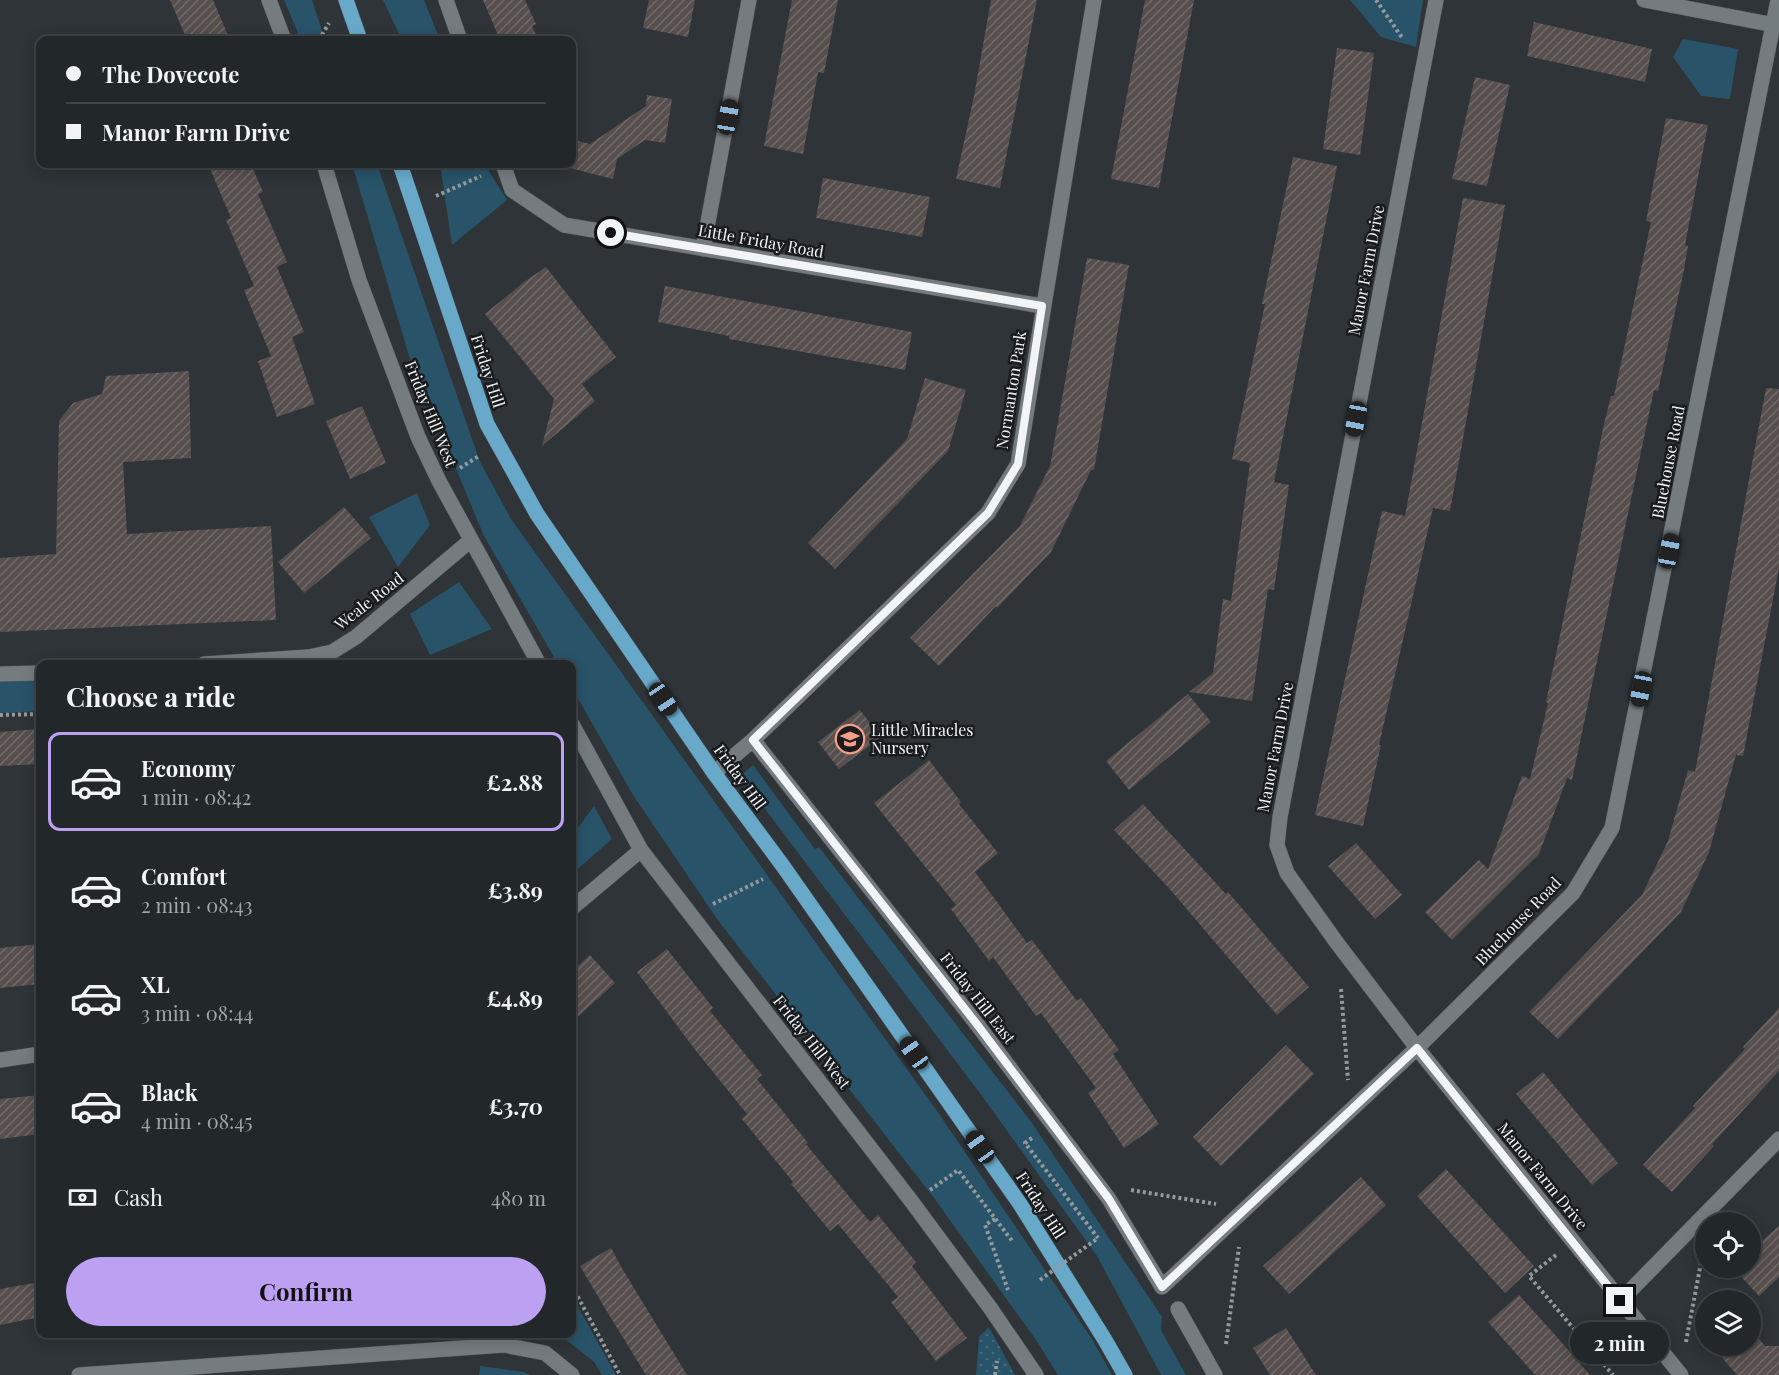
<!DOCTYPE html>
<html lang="en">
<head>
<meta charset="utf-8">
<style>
  :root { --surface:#22272a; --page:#2e3336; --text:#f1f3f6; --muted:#a2a5a8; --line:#3f4447; --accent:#bca0f2 }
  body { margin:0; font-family:"Playfair Display",serif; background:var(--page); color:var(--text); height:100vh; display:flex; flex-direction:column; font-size:22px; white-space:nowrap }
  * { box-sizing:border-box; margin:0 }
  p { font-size:20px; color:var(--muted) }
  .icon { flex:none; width:33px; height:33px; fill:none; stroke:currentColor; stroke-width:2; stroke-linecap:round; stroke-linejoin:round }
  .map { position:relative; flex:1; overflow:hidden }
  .side { position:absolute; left:36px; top:660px; width:540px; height:678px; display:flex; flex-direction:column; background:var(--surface); border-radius:12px; box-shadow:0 3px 15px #0003,0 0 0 2px var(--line) }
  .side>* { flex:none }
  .guide { position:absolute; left:36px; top:36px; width:540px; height:132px; border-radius:12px; box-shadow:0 3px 15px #0003,0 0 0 2px var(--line); display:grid; align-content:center; height:132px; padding:0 30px; background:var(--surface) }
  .tools { position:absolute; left:1695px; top:1212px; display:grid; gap:12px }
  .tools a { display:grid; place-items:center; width:66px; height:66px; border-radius:50%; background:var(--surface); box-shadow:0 3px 15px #0003,0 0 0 2px var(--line); font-size:30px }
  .end { position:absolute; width:27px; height:27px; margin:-14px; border:8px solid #f1f5f7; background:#111; box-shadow:0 0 0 3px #111 }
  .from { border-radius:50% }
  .bubble { position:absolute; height:42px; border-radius:21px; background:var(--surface); box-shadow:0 3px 15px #0003,0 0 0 2px var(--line); font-size:20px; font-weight:700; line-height:42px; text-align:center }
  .car { position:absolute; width:18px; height:36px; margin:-18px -9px; border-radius:8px; box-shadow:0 0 4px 2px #0007; background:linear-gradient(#222 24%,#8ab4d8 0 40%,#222 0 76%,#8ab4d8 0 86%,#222 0) }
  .guide b { display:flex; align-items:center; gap:21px; height:57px; font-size:22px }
  .guide b+b { border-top:2px solid var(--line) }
  .guide i { width:15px; height:15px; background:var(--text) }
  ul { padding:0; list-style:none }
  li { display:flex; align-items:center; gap:18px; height:99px; margin:0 12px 9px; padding:0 18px; border:3px solid transparent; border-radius:12px }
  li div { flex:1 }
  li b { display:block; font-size:22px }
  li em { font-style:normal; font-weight:700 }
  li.active { border-color:var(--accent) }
  li>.icon { width:54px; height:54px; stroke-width:1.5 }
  h2 { padding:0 30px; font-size:27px; line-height:72px }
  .pay { display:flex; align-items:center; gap:15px; height:66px; padding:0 30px; font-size:22px }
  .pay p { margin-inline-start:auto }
  .action { display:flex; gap:12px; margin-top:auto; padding:12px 30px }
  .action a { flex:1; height:69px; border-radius:36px; background:var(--accent); color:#111; font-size:24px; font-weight:700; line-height:69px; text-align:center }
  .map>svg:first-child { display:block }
  .green { fill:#285369 }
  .park { fill:url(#park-dots) }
  .building { fill:url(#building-hatch) }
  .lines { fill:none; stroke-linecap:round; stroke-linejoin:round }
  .minor-casing { stroke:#4b5053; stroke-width:16 }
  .major-casing { stroke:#4b5053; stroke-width:16 }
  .path { stroke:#94999c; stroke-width:4; stroke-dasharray:3 3; stroke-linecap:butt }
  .minor { stroke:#757c80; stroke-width:15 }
  .major { stroke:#68a9ca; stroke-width:15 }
  .path-bridge { stroke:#94999c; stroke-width:4; stroke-dasharray:3 3; stroke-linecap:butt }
  .route { stroke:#f1f5f7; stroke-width:8 }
  .labels { text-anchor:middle; stroke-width:5; stroke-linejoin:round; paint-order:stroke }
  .street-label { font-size:16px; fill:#f1f5f7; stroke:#191b1d }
  .poi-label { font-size:16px; fill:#f1f5f7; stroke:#191b1d; text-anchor:start }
</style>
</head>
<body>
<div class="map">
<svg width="1779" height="1375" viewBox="0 0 1779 1375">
  <defs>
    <pattern id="park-dots" width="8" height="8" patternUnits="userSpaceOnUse" patternTransform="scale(1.5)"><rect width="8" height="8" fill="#285369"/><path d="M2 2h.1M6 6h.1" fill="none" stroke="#486c7f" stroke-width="1.8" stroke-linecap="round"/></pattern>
    <pattern id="building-hatch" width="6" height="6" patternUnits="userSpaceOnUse" patternTransform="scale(1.5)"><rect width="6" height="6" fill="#574f4d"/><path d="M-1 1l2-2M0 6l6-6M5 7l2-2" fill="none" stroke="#706967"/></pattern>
  </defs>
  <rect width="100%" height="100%" fill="#2e3438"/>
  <!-- green -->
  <path class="green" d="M284 0H312L325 40H301Z
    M383 0H424L440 40H402Z
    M1350 0H1423L1416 47 1381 37Z
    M1683 39 1738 49 1730 99 1701 96 1673 57Z
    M352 164H377L480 462 511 519 937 1111 1092 1339 1112 1375H1058L1036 1340 934 1198 717 919 633 795 572 688V664H558L484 536 409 356Z
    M440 164H486L490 173 507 200 452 245Z
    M417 493 430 525 398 567 369 517Z
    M459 582 492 629 430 655 410 614Z
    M40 676V711L0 713V679Z
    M753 765 815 849 819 847 1032 1123 1162 1317 1161 1330 1186 1375H1161L1097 1256 982 1096 740 776Z
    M594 806 612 839 572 874V836Z
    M572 1296 616 1375H602L594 1362 559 1334H572Z
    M480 1366 524 1372 530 1375H479Z"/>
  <!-- park -->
  <path class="park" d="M989 1327 1015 1375H976L979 1337Z"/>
  <!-- building -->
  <path class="building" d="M170 0H213L230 40H187Z
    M483 0H525L536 24 532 26 538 40H500Z
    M649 0H695L688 37 643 28Z
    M792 0H838L824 73 818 72 803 154 764 146Z
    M991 0H1037L1000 188 956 179 974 96Z
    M1145 0H1194L1159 188 1111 179Z
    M1534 22 1652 49 1645 82 1527 56Z
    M1337 48 1374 53 1360 155 1323 149Z
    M1475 77 1510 85 1487 186 1452 179Z
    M647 95 672 99 665 143 645 140 617 159 613 179 566 167 567 164H572L573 140 590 144 646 106Z
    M1666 118 1708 125 1685 245 1688 246 1684 270 1658 391 1654 390 1572 780 1567 778 1539 854 1452 940 1425 912 1479 860 1488 869 1522 776 1530 779 1548 703 1546 702 1604 424 1611 396H1614L1651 222 1646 221Z
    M1293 157 1337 166 1274 482 1289 485 1274 590 1268 589 1252 701 1189 692 1213 673 1223 599 1231 601 1250 463 1232 459 1265 304H1262Z
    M208 164H251L263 192 258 194 287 262 277 267 304 332 292 337 315 404 277 417 258 361 271 356 244 290 254 286 226 220 231 218Z
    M823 178 930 197 922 237 816 218Z
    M1463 198 1505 205 1450 511 1433 508 1379 745H1381L1363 826 1315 815 1382 511 1405 516Z
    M1087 258 1129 265 1094 470H1091L1051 552 997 608 996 606 939 666 910 638 1020 526 1050 466Z
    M546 267 616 357 582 384 595 401 542 446 554 399 485 314 524 282Z
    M665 286 912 332 905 370 729 339V336L658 322Z
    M189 371 191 458 123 462 127 534 271 526 276 620 0 632V558L56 554 59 421 73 403 102 394 106 376Z
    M925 378 966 390 948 451 835 569 808 543 907 439Z
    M1766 388 1779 389V568L1743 756 1736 755 1709 852 1681 912 1558 1039 1529 1012 1642 895 1668 841 1688 770 1695 772Z
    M362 406 386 463 350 479 326 421Z
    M344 507 371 538 304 593 278 562Z
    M1188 694 1211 722 1129 790 1106 761Z
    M860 710 881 737 839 769 818 742Z
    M40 729V764L0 766V732Z
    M929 760 961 802 959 804 998 853 975 872 1027 943 1032 940 1077 1001 1081 998 1119 1050 1113 1054 1159 1124 1124 1148 1088 1093 1096 1088 1041 1013 1036 1016 993 957 989 961 951 909 956 905 874 803Z
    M1143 804 1226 894 1228 892 1309 987 1277 1015 1168 887 1114 830Z
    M1356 843 1402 895 1375 919 1328 866Z
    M40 944V984L0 988V948Z
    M667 949 713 1008 710 1011 762 1075 757 1079 808 1143 806 1144 870 1222 878 1215 916 1262 912 1266 967 1338 936 1361 891 1302 898 1297 838 1224 830 1231 791 1184 793 1182 742 1119 747 1114 696 1051 637 972Z
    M590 955 615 983 572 1022V971Z
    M1779 1008V1071L1712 1144 1714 1146 1672 1192 1643 1165 1695 1108 1693 1106 1745 1049 1743 1047Z
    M1286 1045 1314 1074 1221 1166 1193 1137Z
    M1543 1072 1618 1163 1592 1185 1516 1094Z
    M40 1095V1134L0 1139V1099Z
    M1446 1169 1534 1266 1505 1293 1417 1196Z
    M1361 1177 1386 1205 1289 1294 1263 1266Z
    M1779 1226V1277L1759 1296 1733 1268H1750V1251Z
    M611 1248 623 1270 687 1375H646L606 1310 580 1266Z
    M40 1282V1317L0 1325V1289Z
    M1519 1295 1556 1336 1590 1375H1535L1488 1322Z
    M1286 1328 1316 1375H1270L1253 1348Z
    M1750 1328 1765 1346H1779V1375H1737L1712 1346H1750Z"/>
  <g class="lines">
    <!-- minor casing -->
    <g class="minor-casing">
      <path id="minor" d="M269 0 284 40
        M446 0 460 40
        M1436 0 1280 817 1277 845 1287 873 1337 943 1417 1048 1681 1375
        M1644 0 1779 26
        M324 164 359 280 418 437 439 481 539 664
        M503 164 512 190 564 225 1042 306
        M703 249 749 0
        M204 664 308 657 332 652 356 637 471 540
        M0 674 40 673
        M572 724 641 850 912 1202 991 1309 1036 1375
        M753 740 976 1023 1109 1199 1162 1287 1417 1048 1573 893 1612 828 1778 0
        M714 773 753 740 988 513 1018 464 1094 0
        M572 908 641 850
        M0 1060 40 1054
        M1620 1301 1779 1139
        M1178 1309 1215 1375
        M79 1375 504 1345 545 1353 572 1375"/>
    </g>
    <!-- major casing -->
    <g class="major-casing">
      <path id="major" d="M346 0 360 40
        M400 164 487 424 537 514 714 773 783 866 1020 1204 1105 1340 1125 1375"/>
    </g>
    <!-- path -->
    <path class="path" d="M1376 0 1403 39
      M319 40 329 23
      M436 196 481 176
      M460 468 479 456
      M0 715 40 714
      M713 904 763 879
      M1341 989 1348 1080
      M1032 1138 1025 1143 1098 1238
      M930 1190 958 1170 1013 1242
      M1131 1190 1216 1204
      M995 1219 985 1225 1008 1290
      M1556 1255 1529 1276 1613 1375
      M572 1286 620 1375
      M1686 1342 1703 1252
      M1226 1344 1239 1247
      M995 1375 997 1361"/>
    <!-- minor -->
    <use href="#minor" class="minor"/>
    <!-- major -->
    <use href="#major" class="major"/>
    <!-- path-bridge -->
    <path class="path-bridge" d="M1040 1280 1098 1238"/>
  </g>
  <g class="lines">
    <!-- route -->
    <path class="route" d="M611 233 1042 306 1018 464 988 513 753 740 976 1023 1109 1199 1162 1287 1417 1048 1620 1301"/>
  </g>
  <!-- icons -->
  <defs>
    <g id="school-ring" transform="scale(1.5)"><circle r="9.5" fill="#191b1d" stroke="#f49e8a" stroke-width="1.5"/><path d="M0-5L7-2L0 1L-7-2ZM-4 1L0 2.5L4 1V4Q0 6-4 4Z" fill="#f49e8a"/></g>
  </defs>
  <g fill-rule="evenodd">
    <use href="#school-ring" x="850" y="739"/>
  </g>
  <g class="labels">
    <!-- street labels -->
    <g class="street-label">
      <text transform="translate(761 241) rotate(10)" y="6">Little Friday Road</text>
      <text transform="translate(1366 270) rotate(-79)" y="6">Manor Farm Drive</text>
      <text transform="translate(488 371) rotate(72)" y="6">Friday Hill</text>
      <text transform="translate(1011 390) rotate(-81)" y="6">Normanton Park</text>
      <text transform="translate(431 414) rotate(68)" y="6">Friday Hill West</text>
      <text transform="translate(1668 462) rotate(-79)" y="6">Bluehouse Road</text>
      <text transform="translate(369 601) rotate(-38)" y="6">Weale Road</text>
      <text transform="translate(1275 747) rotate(-79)" y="6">Manor Farm Drive</text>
      <text transform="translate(740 777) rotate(54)" y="6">Friday Hill</text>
      <text transform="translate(1518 921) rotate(-46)" y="6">Bluehouse Road</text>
      <text transform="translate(978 998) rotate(52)" y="6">Friday Hill East</text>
      <text transform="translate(812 1042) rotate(52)" y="6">Friday Hill West</text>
      <text transform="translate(1543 1176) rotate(51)" y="6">Manor Farm Drive</text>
      <text transform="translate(1041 1205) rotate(57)" y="6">Friday Hill</text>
    </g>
    <!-- poi labels -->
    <g class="poi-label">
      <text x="871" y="736">Little Miracles<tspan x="871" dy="18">Nursery</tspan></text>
    </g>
  </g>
</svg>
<div class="tools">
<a><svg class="icon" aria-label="locate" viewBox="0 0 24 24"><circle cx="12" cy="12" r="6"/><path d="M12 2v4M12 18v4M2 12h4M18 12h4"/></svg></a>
<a><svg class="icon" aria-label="layers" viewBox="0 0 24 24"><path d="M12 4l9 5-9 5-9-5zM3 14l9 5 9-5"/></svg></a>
</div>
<i class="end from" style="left:611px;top:233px"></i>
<i class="end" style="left:1620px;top:1301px"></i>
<div class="bubble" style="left:1570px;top:1322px;width:99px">2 min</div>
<i class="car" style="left:728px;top:117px;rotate:10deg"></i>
<i class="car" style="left:1356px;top:419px;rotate:191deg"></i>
<i class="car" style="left:1669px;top:551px;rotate:11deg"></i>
<i class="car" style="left:1641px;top:689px;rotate:191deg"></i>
<i class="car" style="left:663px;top:699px;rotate:146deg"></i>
<i class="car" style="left:914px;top:1053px;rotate:325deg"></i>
<i class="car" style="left:980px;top:1147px;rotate:325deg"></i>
<div class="guide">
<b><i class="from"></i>The Dovecote</b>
<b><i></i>Manor Farm Drive</b>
</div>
<section class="side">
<h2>Choose a ride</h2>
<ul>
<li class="active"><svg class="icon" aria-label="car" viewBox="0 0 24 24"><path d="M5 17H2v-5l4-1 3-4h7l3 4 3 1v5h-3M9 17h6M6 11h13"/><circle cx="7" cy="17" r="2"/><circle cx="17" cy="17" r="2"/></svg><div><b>Economy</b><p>1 min · 08:42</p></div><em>£2.88</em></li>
<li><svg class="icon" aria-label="car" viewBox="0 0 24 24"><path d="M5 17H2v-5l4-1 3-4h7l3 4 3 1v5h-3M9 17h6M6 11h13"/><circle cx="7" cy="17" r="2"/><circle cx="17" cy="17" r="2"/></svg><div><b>Comfort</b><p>2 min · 08:43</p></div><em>£3.89</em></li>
<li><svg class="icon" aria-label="car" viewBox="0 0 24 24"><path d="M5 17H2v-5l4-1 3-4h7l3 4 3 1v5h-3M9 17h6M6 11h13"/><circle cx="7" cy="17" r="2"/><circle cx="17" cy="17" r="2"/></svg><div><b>XL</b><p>3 min · 08:44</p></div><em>£4.89</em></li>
<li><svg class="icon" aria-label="car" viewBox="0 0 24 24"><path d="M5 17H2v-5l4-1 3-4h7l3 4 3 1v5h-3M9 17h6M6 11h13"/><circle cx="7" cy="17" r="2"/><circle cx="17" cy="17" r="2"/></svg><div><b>Black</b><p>4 min · 08:45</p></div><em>£3.70</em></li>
</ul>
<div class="pay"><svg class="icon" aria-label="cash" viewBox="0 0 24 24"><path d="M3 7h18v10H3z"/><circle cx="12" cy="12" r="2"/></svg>Cash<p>480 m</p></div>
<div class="action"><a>Confirm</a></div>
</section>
</div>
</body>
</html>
